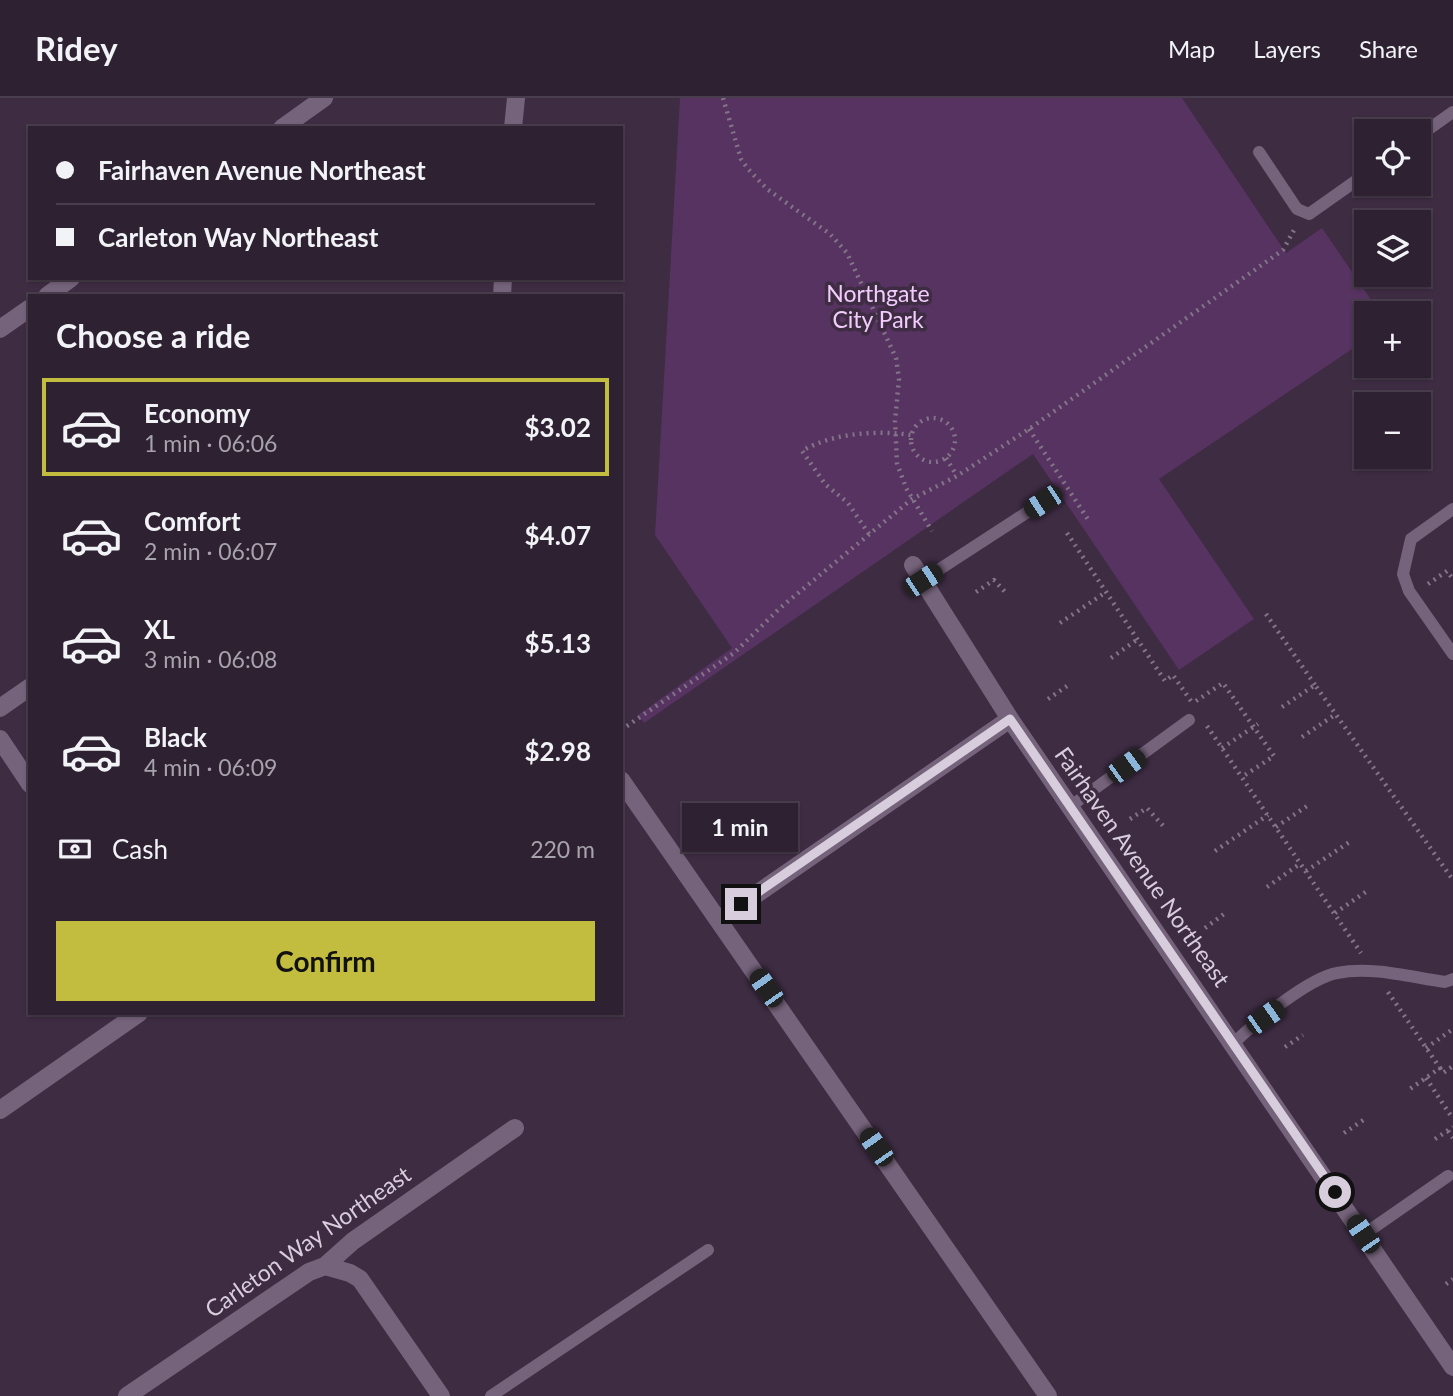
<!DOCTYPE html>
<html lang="en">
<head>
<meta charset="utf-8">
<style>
  :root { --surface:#2e2132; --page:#3a2e3e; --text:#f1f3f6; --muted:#a7a3ac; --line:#493e4d; --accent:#c2bd3f }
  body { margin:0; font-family:Lato,sans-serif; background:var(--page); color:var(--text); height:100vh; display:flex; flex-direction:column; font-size:26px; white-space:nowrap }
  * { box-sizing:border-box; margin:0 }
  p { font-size:23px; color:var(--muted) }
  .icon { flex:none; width:38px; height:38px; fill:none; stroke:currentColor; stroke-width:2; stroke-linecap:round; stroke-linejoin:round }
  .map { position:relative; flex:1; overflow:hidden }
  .details { position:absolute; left:28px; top:196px; width:595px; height:721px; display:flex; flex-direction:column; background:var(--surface); border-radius:0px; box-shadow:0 2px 5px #0004,0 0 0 2px var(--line) }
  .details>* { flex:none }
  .guide { position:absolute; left:28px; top:28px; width:595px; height:154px; border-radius:0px; box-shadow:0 2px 5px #0004,0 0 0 2px var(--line); display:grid; align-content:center; height:154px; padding:0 28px; background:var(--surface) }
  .controls { position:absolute; left:1354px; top:21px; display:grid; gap:14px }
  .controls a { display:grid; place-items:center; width:77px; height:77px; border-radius:0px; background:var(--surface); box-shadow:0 2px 5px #0004,0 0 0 2px var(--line); font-size:35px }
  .end { position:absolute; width:32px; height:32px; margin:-16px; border:9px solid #d8cddc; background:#111; box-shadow:0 0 0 4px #111 }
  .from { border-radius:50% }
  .bubble { position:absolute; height:49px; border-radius:0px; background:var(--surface); box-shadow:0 2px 5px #0004,0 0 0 2px var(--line); font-size:23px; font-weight:700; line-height:49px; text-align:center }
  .car { position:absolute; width:21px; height:42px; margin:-21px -10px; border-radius:9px; box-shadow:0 0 5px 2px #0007; background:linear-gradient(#222 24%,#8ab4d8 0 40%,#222 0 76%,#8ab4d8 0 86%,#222 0) }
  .guide b { display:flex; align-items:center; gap:24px; height:66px; font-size:26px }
  .guide b+b { border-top:2px solid var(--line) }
  .guide i { width:18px; height:18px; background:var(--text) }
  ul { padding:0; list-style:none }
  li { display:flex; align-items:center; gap:21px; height:98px; margin:0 14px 10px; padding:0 14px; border:4px solid transparent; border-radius:0px }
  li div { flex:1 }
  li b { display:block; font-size:26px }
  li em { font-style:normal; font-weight:700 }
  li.selected { border-color:var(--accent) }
  li>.icon { width:63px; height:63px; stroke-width:1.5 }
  h2 { padding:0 28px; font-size:32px; line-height:84px }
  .pay { display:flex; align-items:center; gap:18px; height:77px; padding:0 28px; font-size:26px }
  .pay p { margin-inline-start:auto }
  .action { display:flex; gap:14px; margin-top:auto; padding:14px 28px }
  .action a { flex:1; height:80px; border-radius:0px; background:var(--accent); color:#111; font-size:28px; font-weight:700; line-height:80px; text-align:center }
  header { display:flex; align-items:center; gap:42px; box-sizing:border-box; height:98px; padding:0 35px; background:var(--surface); border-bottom:2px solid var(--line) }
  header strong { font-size:33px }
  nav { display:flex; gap:38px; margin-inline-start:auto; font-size:24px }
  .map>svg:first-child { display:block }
  .green { fill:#563360 }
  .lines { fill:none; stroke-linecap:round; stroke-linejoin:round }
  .path { stroke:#837488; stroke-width:4.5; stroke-dasharray:2 5; stroke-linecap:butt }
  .lane { stroke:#75627b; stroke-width:12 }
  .street { stroke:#75627b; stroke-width:18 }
  .route { stroke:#d8cddc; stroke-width:9 }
  .labels { text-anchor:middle; stroke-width:7; stroke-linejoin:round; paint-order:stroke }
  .park-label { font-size:23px; fill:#f3ccfe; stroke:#3e2c43 }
  .street-label { font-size:23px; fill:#d8cddc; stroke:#3e2c43 }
</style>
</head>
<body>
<header>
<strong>Ridey</strong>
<nav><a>Map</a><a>Layers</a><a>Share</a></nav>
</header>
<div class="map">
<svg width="1453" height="1298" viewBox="0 0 1453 1298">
  <rect width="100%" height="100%" fill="#3e2c43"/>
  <!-- green -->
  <path class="green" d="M680 0H1182L1286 155 1322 130 1380 215H1367V241L1159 381 1254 521 1179 572 1033 356 644 625 638 617 732 550 655 437Z"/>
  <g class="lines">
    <!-- path -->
    <path class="path" d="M723 0 741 61 748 71 767 91 830 136 847 155 896 260 899 281 895 323 897 365 906 390 932 433
      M911 342a22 22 0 1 1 44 0a22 22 0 1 1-44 0Z
      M1029 331 1089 423
      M946 360 957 378
      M1067 435 1165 583 1173 577 1191 603
      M869 436 848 405 825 386 802 353C832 335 876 332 911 337
      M1428 486 1447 473 1453 481
      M976 494 994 482 1007 496
      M1266 516 1315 587
      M1060 525 1106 494
      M1111 560 1138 541
      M1048 601 1070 586
      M1196 603 1223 585 1274 658 1242 679
      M1282 609 1315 587 1453 782
      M1207 628 1361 855
      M621 632 734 555 780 510 912 401 957 378 1029 331 1283 152 1294 132
      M1302 639 1336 616
      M1222 650 1258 626
      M1130 721 1147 710 1166 731
      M1276 729 1307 708
      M1215 753 1268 717
      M1306 773 1351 743
      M1267 789 1301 765
      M1335 815 1367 793
      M1205 830 1224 816
      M1388 894 1440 970 1407 993
      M1285 949 1303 937
      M1426 950 1453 931
      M1440 970 1443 975 1453 968
      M1426 980 1453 1021
      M1448 1033 1453 1040
      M1344 1035 1365 1021
      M1435 1041 1453 1029
      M1446 1186 1453 1181"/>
    <!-- lane -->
    <path class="lane" d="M1419 38 1453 14
      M1259 54 1297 111 1309 116 1367 75
      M1453 411 1411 441 1403 476 1409 493 1453 556
      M923 482 1043 404
      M1071 708 1189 622
      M1234 945C1254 925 1309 880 1337 875 1371 868 1410 879 1445 884L1453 881
      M1363 1137 1448 1078
      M491 1298 708 1152"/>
    <!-- street -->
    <path class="street" d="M282 30 324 0
      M513 30 516 0
      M47 198 71 180
      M502 198 503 180
      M0 231 30 210
      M913 467 1010 621 1453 1269
      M0 610 30 589
      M0 641 30 686
      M621 682 1048 1298
      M719 822 1010 621
      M0 1012 139 915
      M325 1168 350 1175 360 1181 441 1298
      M127 1298 309 1174 325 1168 353 1143 515 1030"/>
  </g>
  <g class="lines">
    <!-- route -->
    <path class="route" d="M741 806 1010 621 1335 1094"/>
  </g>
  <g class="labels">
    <!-- park labels -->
    <g class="park-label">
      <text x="878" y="204">Northgate<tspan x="878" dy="26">City Park</tspan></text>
    </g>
    <!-- street labels -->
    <g class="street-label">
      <text transform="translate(1142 769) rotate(55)" y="8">Fairhaven Avenue Northeast</text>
      <text transform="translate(308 1144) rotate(-35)" y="8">Carleton Way Northeast</text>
    </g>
  </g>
</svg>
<div class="controls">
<a><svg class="icon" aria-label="locate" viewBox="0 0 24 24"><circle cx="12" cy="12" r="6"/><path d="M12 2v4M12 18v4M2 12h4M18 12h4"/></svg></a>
<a><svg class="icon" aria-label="layers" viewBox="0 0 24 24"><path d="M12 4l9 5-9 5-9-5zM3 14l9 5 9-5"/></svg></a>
<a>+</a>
<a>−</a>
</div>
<i class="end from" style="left:1335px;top:1094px"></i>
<i class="end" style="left:741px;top:806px"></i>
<div class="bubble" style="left:682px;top:705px;width:116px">1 min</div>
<i class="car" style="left:1043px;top:404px;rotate:237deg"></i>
<i class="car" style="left:923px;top:482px;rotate:57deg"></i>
<i class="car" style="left:1126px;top:668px;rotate:54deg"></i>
<i class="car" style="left:766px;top:890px;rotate:325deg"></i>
<i class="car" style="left:1265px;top:919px;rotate:55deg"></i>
<i class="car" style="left:876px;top:1049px;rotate:325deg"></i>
<i class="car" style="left:1363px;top:1136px;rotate:326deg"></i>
<div class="guide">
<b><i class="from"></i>Fairhaven Avenue Northeast</b>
<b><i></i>Carleton Way Northeast</b>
</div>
<section class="details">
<h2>Choose a ride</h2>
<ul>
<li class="selected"><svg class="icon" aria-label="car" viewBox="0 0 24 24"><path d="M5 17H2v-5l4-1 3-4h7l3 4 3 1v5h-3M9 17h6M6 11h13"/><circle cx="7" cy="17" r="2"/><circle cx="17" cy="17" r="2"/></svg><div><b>Economy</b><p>1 min · 06:06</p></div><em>$3.02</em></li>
<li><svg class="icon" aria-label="car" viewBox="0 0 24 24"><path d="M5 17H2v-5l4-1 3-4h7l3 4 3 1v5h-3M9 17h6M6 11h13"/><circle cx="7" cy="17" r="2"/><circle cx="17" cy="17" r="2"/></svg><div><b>Comfort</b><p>2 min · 06:07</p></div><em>$4.07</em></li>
<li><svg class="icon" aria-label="car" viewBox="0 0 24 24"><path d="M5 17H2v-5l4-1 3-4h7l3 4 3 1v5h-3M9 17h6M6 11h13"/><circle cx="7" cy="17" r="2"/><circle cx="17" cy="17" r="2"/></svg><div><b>XL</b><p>3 min · 06:08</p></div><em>$5.13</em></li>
<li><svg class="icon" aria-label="car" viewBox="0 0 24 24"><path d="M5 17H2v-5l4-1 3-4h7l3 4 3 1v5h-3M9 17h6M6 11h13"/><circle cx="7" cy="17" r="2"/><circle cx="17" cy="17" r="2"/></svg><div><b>Black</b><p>4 min · 06:09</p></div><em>$2.98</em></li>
</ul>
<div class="pay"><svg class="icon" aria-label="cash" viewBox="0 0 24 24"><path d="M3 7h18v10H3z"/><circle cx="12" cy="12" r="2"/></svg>Cash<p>220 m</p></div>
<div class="action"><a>Confirm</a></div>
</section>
</div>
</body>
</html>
